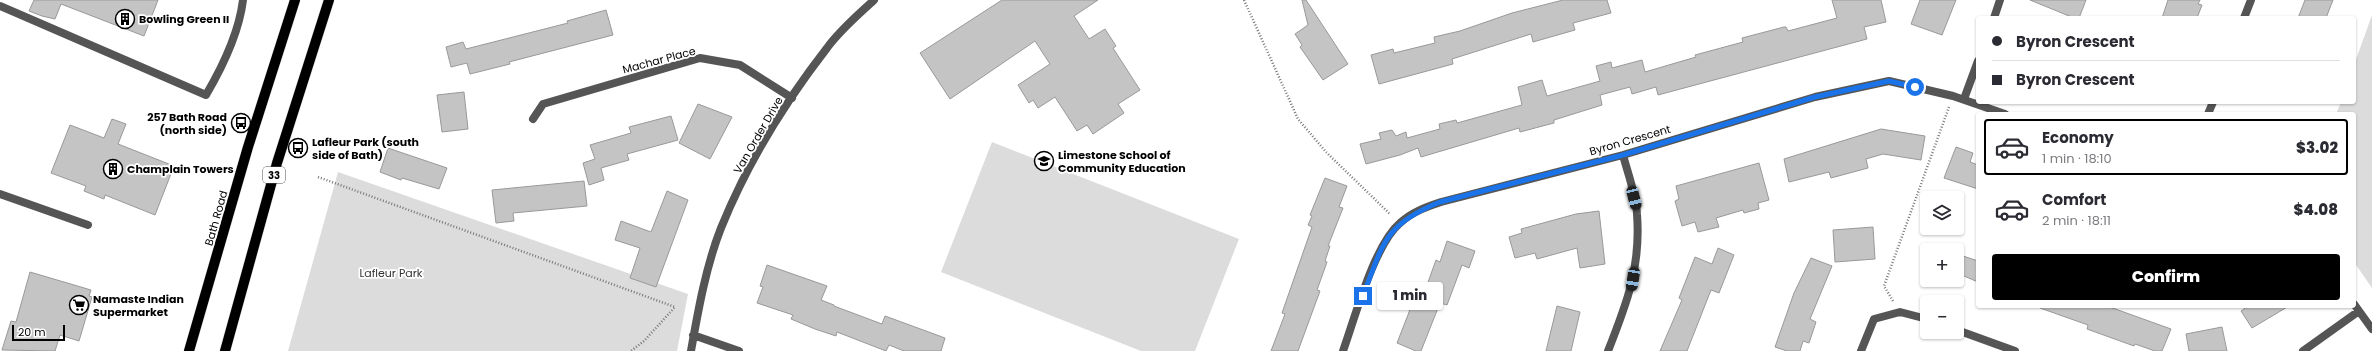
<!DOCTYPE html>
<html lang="en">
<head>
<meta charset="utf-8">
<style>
  :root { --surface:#fff; --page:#f7f7f7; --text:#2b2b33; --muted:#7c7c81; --line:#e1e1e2; --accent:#000 }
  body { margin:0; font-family:Poppins,sans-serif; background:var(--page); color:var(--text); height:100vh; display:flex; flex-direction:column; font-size:15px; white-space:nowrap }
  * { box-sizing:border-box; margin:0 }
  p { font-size:13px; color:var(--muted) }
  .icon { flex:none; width:22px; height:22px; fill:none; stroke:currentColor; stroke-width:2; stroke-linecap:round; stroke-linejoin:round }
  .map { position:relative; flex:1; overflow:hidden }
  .panel { position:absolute; left:1976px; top:112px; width:380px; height:196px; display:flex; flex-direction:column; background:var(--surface); border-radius:4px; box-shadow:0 1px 3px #0004 }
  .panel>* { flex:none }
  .banner { position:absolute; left:1976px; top:16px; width:380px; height:88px; border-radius:4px; box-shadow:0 1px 3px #0004; display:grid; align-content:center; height:88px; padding:0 16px; background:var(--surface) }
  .buttons { position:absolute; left:1920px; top:191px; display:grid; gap:8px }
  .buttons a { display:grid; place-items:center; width:44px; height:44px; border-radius:4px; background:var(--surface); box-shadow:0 1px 3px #0004; font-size:20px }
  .scale { position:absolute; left:12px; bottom:10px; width:53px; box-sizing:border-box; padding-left:4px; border:2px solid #000; border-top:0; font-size:11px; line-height:14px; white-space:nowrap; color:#000; -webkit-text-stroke:3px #fff; paint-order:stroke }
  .end { position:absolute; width:18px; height:18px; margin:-9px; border:5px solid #1a73e8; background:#fff; box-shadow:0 0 0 2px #fff }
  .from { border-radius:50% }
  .bubble { position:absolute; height:28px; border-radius:4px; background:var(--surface); box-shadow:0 1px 3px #0004; font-size:13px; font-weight:800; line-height:28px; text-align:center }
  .car { position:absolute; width:12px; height:24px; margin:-12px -6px; border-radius:5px; box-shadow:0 0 3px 1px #0007; background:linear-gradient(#222 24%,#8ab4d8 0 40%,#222 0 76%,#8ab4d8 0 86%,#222 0) }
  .banner b { display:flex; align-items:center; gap:14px; height:38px; font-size:15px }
  .banner b+b { border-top:1px solid var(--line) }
  .banner i { width:10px; height:10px; background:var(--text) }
  ul { padding:7px 0 0; list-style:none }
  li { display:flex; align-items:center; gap:12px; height:56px; margin:0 8px 6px; padding:0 8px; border:2px solid transparent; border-radius:4px }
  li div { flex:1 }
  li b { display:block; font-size:15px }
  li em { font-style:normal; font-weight:800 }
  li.selected { border-color:var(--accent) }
  li>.icon { width:36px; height:36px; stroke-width:1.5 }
  .cta { display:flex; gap:8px; margin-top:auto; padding:8px 16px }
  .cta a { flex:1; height:46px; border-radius:4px; background:var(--accent); color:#fff; font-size:16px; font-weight:800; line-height:46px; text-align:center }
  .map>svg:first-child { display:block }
  .green { fill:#dcdcdc }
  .building { fill:#c4c4c4; stroke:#999 }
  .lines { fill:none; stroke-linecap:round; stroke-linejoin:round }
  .primary-casing { stroke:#dbdbdb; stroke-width:11 }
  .path { stroke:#777; stroke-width:2.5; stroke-dasharray:1 2; stroke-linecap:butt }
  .lane { stroke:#555; stroke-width:8 }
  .street { stroke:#555; stroke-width:8 }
  .primary { stroke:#000; stroke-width:10 }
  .route { stroke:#1a73e8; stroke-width:5 }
  .labels { text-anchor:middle; stroke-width:3.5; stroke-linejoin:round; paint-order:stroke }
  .shield { fill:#fff; stroke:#4c4c4c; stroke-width:1 }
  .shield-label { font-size:10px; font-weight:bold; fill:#000 }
  .poi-label { font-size:11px; font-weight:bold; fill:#000; stroke:#fff; text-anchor:start }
  .street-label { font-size:11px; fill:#000; stroke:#fff }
  .park-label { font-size:11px; fill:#333; stroke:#fff }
</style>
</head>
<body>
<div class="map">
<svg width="2372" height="351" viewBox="0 0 2372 351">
  <rect width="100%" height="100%" fill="#fff"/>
  <!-- green -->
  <path class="green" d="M2372 15V288L2354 262V148L2356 144 2354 143V114H2336L2341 102H2354V65Z
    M992 142 1239 239 1195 351H1141L941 272Z
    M338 172 688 294 677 351H288Z"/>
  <!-- building -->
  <path class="building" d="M34 0H158L144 36 61 4 55 19 42 16 29 11Z
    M1002 0H1098L1074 16 1089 39 1105 29 1116 46 1113 48 1140 90 1118 104 1124 113 1093 134 1087 125 1077 131 1055 97 1038 108 1033 100 1029 103 1018 85 1050 64 1035 41 950 99 920 53Z
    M1302 0H1306L1348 64 1323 80 1300 47 1302 45 1295 34 1308 25Z
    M1563 0H1607L1611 13 1573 23 1575 30 1533 42 1531 34 1452 59 1453 64 1379 84 1371 55 1393 49 1394 53 1435 43 1434 37 1460 31 1512 13Z
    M1832 0H1881L1886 22 1864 27 1867 39 1658 95 1656 87 1632 94 1630 87 1600 95 1602 105 1554 120V123L1520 132 1519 128 1421 157 1418 148 1400 155 1366 164 1360 144 1381 139 1379 133 1392 130 1396 136 1406 132 1407 138 1440 129 1439 124 1456 120 1457 123 1522 105 1518 87 1542 80 1547 96 1600 81 1596 66 1611 62 1612 68 1642 60 1645 72 1696 57 1695 55 1743 42 1742 38 1784 27H1786L1788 31 1837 18Z
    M1920 0H1956L1942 35 1911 24Z
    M2030 0H2086L2079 18H2074Z
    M2168 0H2200L2198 4 2202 5 2197 18H2162Z
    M2305 0H2333L2326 18H2298Z
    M606 10 613 35 509 62 510 64 470 74 467 63 451 67 446 47 463 42 466 49 568 23 567 21Z
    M464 92 468 129 442 132 437 95Z
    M698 104 732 117 710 159 679 143Z
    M671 116 678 140 627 154 629 160 601 168 604 180 589 185 583 163 595 159 590 145 631 133 629 127Z
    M112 119 126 124 118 144 174 166 155 215 105 195 104 199 84 191 86 186 51 173 70 125 104 138Z
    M1881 129 1925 136 1921 160 1883 154 1866 159 1868 168 1831 178 1829 172 1789 182 1784 159Z
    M1956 147 1973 153 1970 162 1978 165V189L1944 178Z
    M388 148 447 168 439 189 402 178 401 180 380 172Z
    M1759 163 1769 200 1758 203 1759 209 1744 213 1743 210 1716 218 1719 227 1698 232 1695 222 1682 226 1675 201 1679 199 1676 186Z
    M1325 178 1347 186 1339 207 1343 208 1328 246H1330L1325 261 1327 262 1317 290 1320 291 1298 351H1271L1285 314 1282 313 1312 227 1308 225 1312 216 1310 215Z
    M584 181 587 206 513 213 514 221 496 223 492 190Z
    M667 191 688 200 656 287 630 278 640 248 615 240 621 221 651 232Z
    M1599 211 1605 264 1580 268 1577 248 1537 259 1535 253 1515 258 1509 237 1522 233 1521 229 1576 214Z
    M1873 227 1875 259 1835 262 1833 230Z
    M1447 241 1475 251 1469 268 1462 265 1447 305 1440 303 1421 351H1416L1397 343 1411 307 1418 310 1436 260 1440 262Z
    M1718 248 1734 255 1719 293 1711 290 1687 351H1660L1682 300 1679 298 1695 257 1712 264Z
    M1957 254 1978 261V282L1957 273Z
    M1811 258 1832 266 1810 319 1816 322 1809 343 1803 341 1800 351H1787L1775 347 1794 293Z
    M767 265 827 286 821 300 834 305V306L882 324 885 316 945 338 941 351H904L889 345 886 351 837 332 836 336 815 329 791 319 793 315 757 303 763 287 760 286Z
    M30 272 91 290 89 296 92 297 79 341 60 335 55 351 2 350 11 321 16 322Z
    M1557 306 1580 312 1571 351H1546Z
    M2040 306H2107L2171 329 2162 351H2155L2135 344 2134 346 2087 329 2088 325 2040 308Z
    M2248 306H2289L2252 328 2241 311Z
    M2222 327 2227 351H2189L2186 334Z"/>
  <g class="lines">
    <!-- primary casing -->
    <g class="primary-casing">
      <path id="primary" d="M189 351 248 147 295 0
        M225 351 277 163 329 0"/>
    </g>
    <!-- path -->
    <path class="path" d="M1244 0 1298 119 1326 152 1390 214
      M318 177 675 307 644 341 631 351
      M1893 301 1884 286 1949 107"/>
    <!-- lane -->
    <path class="lane" d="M0 6 206 95C223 66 239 33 243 0
      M0 194 88 225"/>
    <!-- street -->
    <path class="street" d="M1994 18 2000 0
      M2244 18 2251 0
      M1964 99 1978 61
      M2208 114 2213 102
      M533 119 543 104 700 58 740 65 792 98
      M2354 304 2372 329
      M1957 330 2015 351
      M693 335 739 351
      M691 351C698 311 706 266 721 228 747 164 785 102 827 48 840 30 858 15 874 0
      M1343 351C1355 318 1374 245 1400 223 1412 212 1426 207 1441 202L1623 155 1815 97 1889 81 1953 96 2005 114
      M1608 351C1627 303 1641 267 1637 214 1636 195 1628 174 1623 155
      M1861 351 1874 319 1900 312 1927 319
      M2303 351 2359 311"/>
    <!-- primary -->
    <use href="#primary" class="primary"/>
  </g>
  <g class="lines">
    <!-- route -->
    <path class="route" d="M1363 296C1383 243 1385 224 1440 202L1623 155 1815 97 1889 81 1915 87"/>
  </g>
  <!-- icons -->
  <defs>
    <g id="building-ring" transform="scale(1)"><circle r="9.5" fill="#fff" stroke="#000" stroke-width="1.5"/><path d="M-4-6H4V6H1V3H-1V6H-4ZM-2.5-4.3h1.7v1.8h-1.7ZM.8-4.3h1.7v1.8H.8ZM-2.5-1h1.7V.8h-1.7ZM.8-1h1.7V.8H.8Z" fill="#000"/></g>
    <g id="bus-ring" transform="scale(1)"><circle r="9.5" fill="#fff" stroke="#000" stroke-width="1.5"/><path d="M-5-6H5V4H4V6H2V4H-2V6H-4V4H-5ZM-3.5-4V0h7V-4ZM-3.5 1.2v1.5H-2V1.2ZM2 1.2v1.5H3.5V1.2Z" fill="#000"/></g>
    <g id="school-ring" transform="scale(1)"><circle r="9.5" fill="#fff" stroke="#000" stroke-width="1.5"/><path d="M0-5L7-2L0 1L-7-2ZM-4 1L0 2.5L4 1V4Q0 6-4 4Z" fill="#000"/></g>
    <g id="supermarket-ring" transform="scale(1)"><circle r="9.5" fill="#fff" stroke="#000" stroke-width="1.5"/><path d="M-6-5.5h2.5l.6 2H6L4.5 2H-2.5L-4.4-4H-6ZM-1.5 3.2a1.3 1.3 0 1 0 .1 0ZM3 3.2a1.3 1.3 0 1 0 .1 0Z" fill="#000"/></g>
  </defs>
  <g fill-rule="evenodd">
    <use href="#building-ring" x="125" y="19"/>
    <use href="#bus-ring" x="241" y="123"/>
    <use href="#bus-ring" x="298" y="148"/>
    <use href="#school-ring" x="1044" y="161"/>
    <use href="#building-ring" x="113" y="169"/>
    <use href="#supermarket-ring" x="79" y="305"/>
  </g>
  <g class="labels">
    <!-- shield labels -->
    <rect class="shield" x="263" y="167" width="22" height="16" rx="3"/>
    <g class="shield-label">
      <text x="274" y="179">33</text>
    </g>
    <!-- poi labels -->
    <g class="poi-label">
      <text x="139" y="23">Bowling Green II</text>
      <text x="227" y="121" text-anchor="end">257 Bath Road<tspan x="227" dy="13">(north side)</tspan></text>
      <text x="312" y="146">Lafleur Park (south<tspan x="312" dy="13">side of Bath)</tspan></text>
      <text x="1058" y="159">Limestone School of<tspan x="1058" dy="13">Community Education</tspan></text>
      <text x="127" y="173">Champlain Towers</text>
      <text x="93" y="303">Namaste Indian<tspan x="93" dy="13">Supermarket</tspan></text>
    </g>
    <!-- street labels -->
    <g class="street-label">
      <text transform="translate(659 60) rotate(-15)" y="4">Machar Place</text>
      <text transform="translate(758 135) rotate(-60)" y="4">Van Order Drive</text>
      <text transform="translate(1630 140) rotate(-16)" y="4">Byron Crescent</text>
      <text transform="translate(216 218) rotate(-74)" y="4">Bath Road</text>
    </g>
    <!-- park labels -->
    <g class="park-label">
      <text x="391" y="277">Lafleur Park</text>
    </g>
  </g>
</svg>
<div class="buttons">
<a><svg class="icon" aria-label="layers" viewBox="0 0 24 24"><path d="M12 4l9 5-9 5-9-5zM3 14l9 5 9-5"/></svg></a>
<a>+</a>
<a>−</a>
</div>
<div class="scale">20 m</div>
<i class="end from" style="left:1915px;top:87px"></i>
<i class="end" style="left:1363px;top:296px"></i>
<div class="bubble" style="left:1377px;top:282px;width:66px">1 min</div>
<i class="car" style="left:1634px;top:198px;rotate:166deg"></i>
<i class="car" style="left:1633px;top:279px;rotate:189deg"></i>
<div class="banner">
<b><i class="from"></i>Byron Crescent</b>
<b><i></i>Byron Crescent</b>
</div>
<section class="panel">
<ul>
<li class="selected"><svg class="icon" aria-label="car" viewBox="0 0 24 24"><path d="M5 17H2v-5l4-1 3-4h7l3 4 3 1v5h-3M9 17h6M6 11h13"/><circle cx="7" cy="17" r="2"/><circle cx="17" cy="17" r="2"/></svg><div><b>Economy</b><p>1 min · 18:10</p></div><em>$3.02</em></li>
<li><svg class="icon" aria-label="car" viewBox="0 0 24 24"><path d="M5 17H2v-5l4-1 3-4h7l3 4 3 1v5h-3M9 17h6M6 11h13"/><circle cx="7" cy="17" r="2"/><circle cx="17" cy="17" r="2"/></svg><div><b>Comfort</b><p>2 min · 18:11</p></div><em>$4.08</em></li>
</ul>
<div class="cta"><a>Confirm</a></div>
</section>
</div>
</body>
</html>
